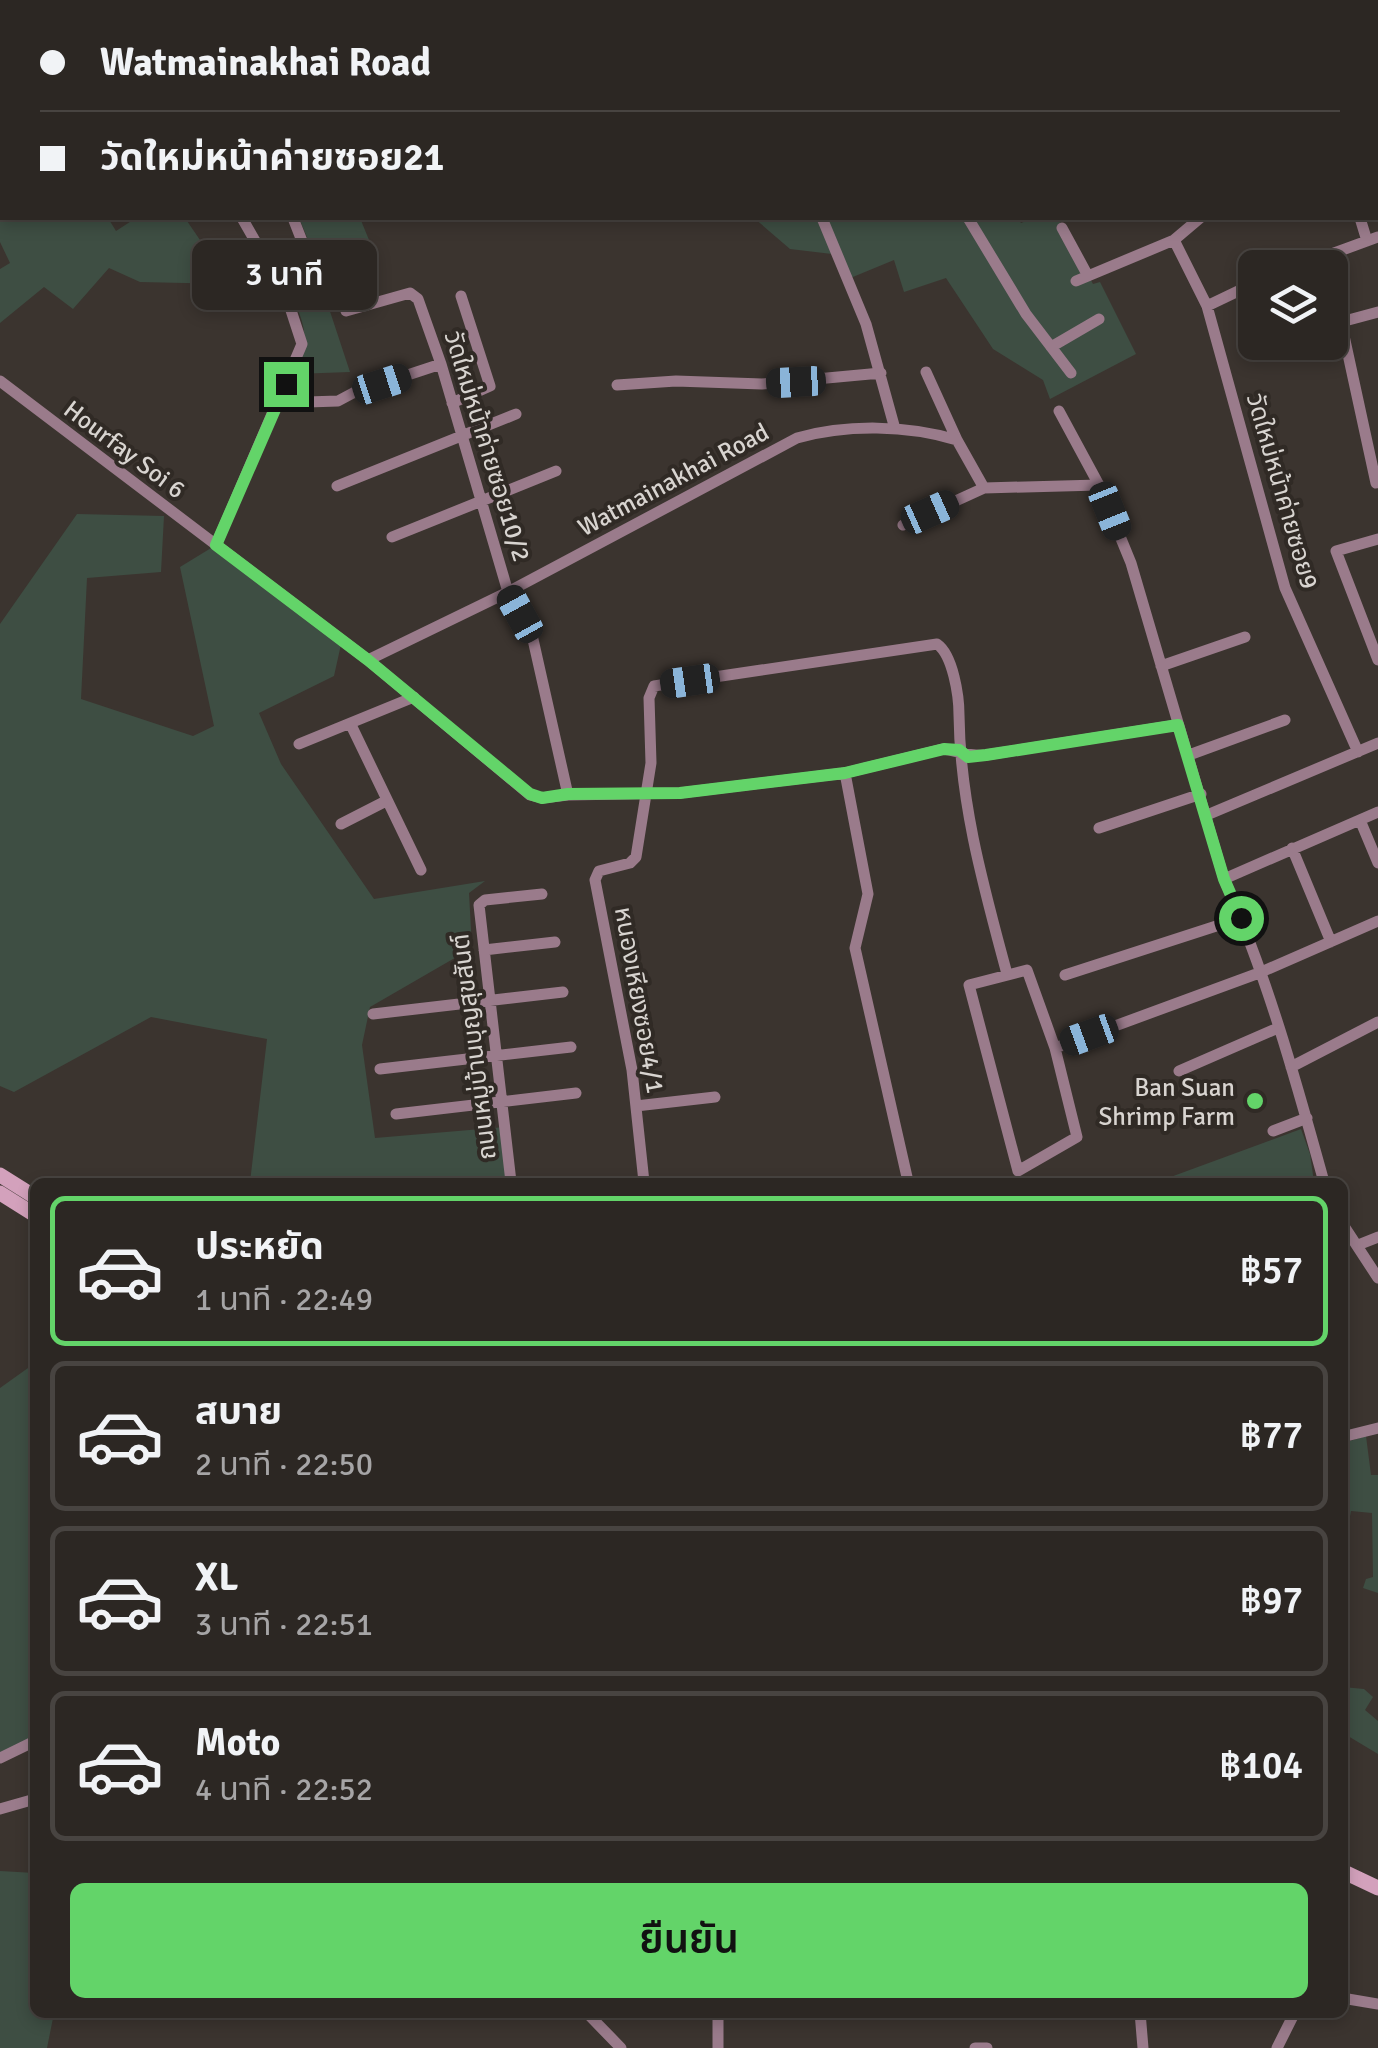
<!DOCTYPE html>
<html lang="th">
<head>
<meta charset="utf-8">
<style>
  :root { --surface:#2c2723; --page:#342f2b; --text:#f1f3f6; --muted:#a6a5a6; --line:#484441; --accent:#63d469 }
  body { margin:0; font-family:Signika,"Noto Sans Thai",sans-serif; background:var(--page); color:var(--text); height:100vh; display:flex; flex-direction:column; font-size:38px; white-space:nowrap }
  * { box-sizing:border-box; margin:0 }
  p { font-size:32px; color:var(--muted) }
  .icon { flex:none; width:55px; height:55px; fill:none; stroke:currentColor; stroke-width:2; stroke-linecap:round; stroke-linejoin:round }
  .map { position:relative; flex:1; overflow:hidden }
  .details { position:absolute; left:30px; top:1178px; width:1318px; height:840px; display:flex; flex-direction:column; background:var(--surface); border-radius:15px; box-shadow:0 5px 15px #0003,0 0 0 2px var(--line) }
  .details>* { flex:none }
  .top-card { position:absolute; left:0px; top:0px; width:1380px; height:220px; box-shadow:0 5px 15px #0003,0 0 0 2px var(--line); display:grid; align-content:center; height:220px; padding:0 40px; background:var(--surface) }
  .controls { position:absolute; left:1238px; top:250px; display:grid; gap:20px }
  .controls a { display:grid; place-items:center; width:110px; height:110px; border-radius:15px; background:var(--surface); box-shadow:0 5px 15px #0003,0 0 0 2px var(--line); font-size:50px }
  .end { position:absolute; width:45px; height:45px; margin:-22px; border:12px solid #63d469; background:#111; box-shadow:0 0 0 5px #111 }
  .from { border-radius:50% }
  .bubble { position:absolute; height:70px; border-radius:15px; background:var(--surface); box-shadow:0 5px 15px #0003,0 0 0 2px var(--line); font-size:32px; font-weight:600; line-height:70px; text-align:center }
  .car { position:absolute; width:30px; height:60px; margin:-30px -15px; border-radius:12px; box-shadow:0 0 8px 2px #0007; background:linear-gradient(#222 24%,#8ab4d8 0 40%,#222 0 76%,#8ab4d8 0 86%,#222 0) }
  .top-card b { display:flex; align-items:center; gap:35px; height:95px; font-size:38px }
  .top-card b+b { border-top:2px solid var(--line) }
  .top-card i { width:25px; height:25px; background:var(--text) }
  ul { padding:18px 0 0; list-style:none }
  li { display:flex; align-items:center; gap:30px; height:150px; margin:0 20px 15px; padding:0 20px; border:5px solid var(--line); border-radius:15px }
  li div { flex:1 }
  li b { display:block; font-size:38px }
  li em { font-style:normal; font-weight:600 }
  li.active { border-color:var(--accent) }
  li>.icon { width:90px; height:90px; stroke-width:1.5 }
  .button { display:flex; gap:20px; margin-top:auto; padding:20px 40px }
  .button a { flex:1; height:115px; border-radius:15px; background:var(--accent); color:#111; font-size:40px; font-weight:600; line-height:115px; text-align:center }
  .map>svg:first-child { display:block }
  .green { fill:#3e4e43 }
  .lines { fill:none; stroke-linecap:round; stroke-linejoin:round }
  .minor { stroke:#9a7b8b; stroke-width:11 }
  .secondary { stroke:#d3a1bc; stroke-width:15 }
  .route { stroke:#63d469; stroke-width:12 }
  .poi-dot { fill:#63d469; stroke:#302a25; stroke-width:4 }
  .labels { text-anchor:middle; stroke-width:8; stroke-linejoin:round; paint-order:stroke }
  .street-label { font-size:25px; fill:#d8d4d0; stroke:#302a25 }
  .poi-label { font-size:25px; fill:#d8d4d0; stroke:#302a25; text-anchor:end }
</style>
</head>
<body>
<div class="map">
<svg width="1378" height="2048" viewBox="0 0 1378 2048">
  <rect width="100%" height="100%" fill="#3b342f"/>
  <!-- green -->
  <path class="green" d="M0 217 108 218 116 231 136 218H185L230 284 140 282 109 268 73 309 44 287 0 323V269L10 263 0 242Z
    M299 218H360L376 257 318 275 350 372 295 374C314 331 301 320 285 280L311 269 317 261Z
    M754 218H1018L1021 223 1033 218H1058L1093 284 1100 282 1136 354 1050 399 1043 380 993 349 946 278 904 292 894 260 848 279 832 254 790 249Z
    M77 514 164 516 161 572 87 578 81 699 193 736 214 726 180 567 216 545 342 640 334 676 259 713 281 764 374 899 485 881 469 893 472 948 370 1007 362 1045 375 1138 505 1127 511 1182H250L267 1039 151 1017 14 1092 0 1086V624Z
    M1301 1129 1310 1154 1314 1182H1157Z
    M35 1363V1741L0 1758V1388Z
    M1366 1436 1371 1475H1378V1593L1363 1588 1366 1579 1373 1577 1372 1513 1351 1511 1343 1554V1443Z
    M1343 1687 1364 1689 1373 1697 1365 1710 1378 1721V1754L1343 1733Z
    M0 1871 35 1873V2012L54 2013 47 2048H0Z"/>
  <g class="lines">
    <!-- minor -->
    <path class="minor" d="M800 0 801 2
      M1049 0 1050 2
      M1238 0 1246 2
      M1067 2 1068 0
      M0 65 2 69
      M0 105 2 104
      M0 195 2 199
      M0 213 2 210
      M822 218 866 324 895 429
      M968 218 1026 314 1071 373
      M1360 218 1367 241
      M1062 228 1088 276
      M1174 240 1207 306 1285 588 1358 752
      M1330 254 1341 322 1378 312
      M1293 268 1378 237
      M276 279 311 264 293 218
      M1076 281 1174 240 1200 218
      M1207 306 1255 283
      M346 311 410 293 418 299 441 364 508 592 532 635 568 795
      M1341 322 1376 483
      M1051 347 1099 319
      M926 372 957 440
      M0 381 368 660 530 795 542 798 568 795 680 793 845 773 943 749C959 751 969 757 986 755L1177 725
      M617 385 676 381 762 384 881 373
      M277 403 338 401 353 393 441 364
      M452 403 490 386 461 296
      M1059 411 1099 485
      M337 486 516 414
      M903 525 984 488
      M392 537 556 471
      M1378 539 1336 551 1378 660
      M216 545 302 344 286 295 242 218
      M368 660 508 592 797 438C847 424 907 425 957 440L984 488 1099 485 1131 563 1224 879C1267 976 1296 1081 1324 1182
      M1161 666 1245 637
      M351 725 421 870
      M299 744 414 697
      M1189 755 1285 720
      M845 773 868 894 855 948 907 1177
      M1207 815 1378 743
      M1360 820 1378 863
      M341 824 386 801
      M1099 828 1201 794
      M1292 848 1331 942
      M1224 879 1378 812
      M484 950 555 942
      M1065 975 1241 918
      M373 1014 563 992
      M1055 1048 1077 1137 1018 1171 969 985 1027 970 1055 1048 1259 973 1378 921
      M1291 1067 1378 1022
      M380 1069 571 1047
      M1179 1071 1278 1028
      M636 1106 715 1097
      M396 1114 576 1093
      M1273 1131 1307 1118
      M511 1182 479 905 485 900 542 894
      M644 1182 632 1070 595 880 599 871 630 863 636 857 651 763 649 698 654 686 937 644C953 655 959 696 959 715 960 804 984 888 1007 974
      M1342 1223 1378 1278
      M1358 1245 1378 1237
      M1342 1437 1378 1428
      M0 1758 35 1741
      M0 1809 35 1799
      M1342 1998 1378 2004
      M586 2012 621 2048
      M718 2012V2048
      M1140 2012 1143 2048
      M975 2048H987
      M1277 2048 1295 2012"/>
    <!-- secondary -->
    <path class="secondary" d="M0 1175 35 1197
      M0 1193 35 1215
      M1342 1871 1378 1888"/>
  </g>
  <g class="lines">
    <!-- route -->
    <path class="route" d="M286 384 216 545 368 660 530 794 542 798 568 794 680 793 845 773 944 749 959 750 968 757 986 755 1178 725 1224 879 1241 918"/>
  </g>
  <!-- markers -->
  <circle class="poi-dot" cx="1255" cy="1101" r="10"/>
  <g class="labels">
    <!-- street labels -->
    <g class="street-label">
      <text transform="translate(488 446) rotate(73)" y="9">วัดใหม่หน้าค่ายซอย10/2</text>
      <text transform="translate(125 449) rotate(37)" y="9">Hourfay Soi 6</text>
      <text transform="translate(673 479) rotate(-28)" y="9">Watmainakhai Road</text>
      <text transform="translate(1283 491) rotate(74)" y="9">วัดใหม่หน้าค่ายซอย9</text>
      <text transform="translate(640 1000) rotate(80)" y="9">หนองเหียงซอย4/1</text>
      <text transform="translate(473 1047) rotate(-97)" y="9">ถนนหมู่บ้านบุญสุขสันต์</text>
    </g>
    <!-- poi labels -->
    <g class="poi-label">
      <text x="1235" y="1096">Ban Suan<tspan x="1235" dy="29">Shrimp Farm</tspan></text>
    </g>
  </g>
</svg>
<div class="controls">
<a><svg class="icon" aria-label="layers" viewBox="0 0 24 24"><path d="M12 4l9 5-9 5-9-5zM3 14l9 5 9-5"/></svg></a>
</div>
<i class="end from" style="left:1241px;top:918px"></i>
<i class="end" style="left:286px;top:384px"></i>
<div class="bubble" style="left:192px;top:240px;width:185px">3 นาที</div>
<i class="car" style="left:796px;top:382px;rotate:267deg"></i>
<i class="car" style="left:382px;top:384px;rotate:72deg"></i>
<i class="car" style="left:1110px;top:511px;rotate:158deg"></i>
<i class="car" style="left:930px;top:512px;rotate:66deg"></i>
<i class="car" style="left:520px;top:614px;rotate:331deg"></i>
<i class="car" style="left:690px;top:681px;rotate:262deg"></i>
<i class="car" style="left:1089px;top:1035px;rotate:250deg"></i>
<div class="top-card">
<b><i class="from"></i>Watmainakhai Road</b>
<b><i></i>วัดใหม่หน้าค่ายซอย21</b>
</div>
<section class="details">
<ul>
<li class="active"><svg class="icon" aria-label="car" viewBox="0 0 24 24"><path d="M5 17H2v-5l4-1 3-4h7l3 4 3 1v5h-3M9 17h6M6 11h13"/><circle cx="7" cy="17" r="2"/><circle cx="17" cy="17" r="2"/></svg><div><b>ประหยัด</b><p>1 นาที · 22:49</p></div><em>฿57</em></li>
<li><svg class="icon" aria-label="car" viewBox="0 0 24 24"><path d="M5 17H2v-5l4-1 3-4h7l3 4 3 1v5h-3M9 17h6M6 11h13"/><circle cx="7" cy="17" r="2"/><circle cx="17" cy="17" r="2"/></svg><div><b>สบาย</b><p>2 นาที · 22:50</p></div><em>฿77</em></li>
<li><svg class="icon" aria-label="car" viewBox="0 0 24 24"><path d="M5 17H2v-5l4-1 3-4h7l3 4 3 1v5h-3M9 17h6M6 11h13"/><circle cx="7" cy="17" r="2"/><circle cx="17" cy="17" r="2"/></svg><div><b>XL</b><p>3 นาที · 22:51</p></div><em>฿97</em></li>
<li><svg class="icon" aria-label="car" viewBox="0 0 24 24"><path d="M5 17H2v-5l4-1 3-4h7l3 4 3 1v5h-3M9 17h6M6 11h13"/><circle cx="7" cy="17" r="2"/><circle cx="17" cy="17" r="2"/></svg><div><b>Moto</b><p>4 นาที · 22:52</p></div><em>฿104</em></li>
</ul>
<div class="button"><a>ยืนยัน</a></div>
</section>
</div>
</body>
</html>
